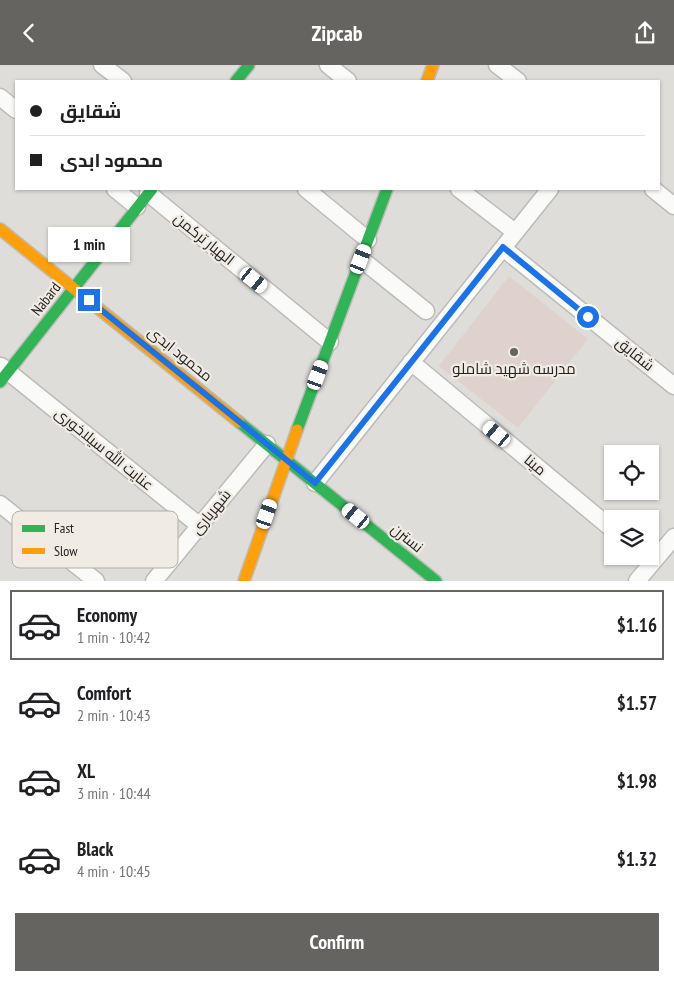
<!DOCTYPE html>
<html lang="en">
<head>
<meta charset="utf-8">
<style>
  :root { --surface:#fff; --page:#f6f6f6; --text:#202124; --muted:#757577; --line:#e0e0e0; --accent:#666461 }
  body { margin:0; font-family:"PT Sans Narrow",Cairo,sans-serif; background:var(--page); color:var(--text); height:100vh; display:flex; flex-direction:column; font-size:19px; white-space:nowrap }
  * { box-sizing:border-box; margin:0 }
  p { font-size:16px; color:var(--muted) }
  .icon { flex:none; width:28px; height:28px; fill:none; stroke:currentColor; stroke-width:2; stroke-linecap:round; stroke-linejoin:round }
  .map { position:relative; height:516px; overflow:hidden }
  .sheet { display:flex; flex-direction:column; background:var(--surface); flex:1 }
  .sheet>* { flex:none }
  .top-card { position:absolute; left:15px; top:15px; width:645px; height:110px; border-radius:0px; box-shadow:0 1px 4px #0004; display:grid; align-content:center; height:110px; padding:0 15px; background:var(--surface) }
  .controls { position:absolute; left:604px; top:380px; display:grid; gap:10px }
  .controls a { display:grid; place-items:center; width:55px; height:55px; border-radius:0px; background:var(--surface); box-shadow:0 1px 4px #0004; font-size:25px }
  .end { position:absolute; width:22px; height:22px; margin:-11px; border:6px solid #1a73e8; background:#fff; box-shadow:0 0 0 2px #fff }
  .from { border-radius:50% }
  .bubble { position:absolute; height:35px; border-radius:0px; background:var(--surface); box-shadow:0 1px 4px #0004; font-size:16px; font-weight:700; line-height:35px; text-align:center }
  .car { position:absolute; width:15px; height:30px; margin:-15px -8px; border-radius:6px; box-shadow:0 0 4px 1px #0007; background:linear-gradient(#fff 24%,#345 0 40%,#fff 0 76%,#345 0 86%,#fff 0) }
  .top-card b { display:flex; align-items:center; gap:18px; height:48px; font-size:19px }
  .top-card b+b { border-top:1px solid var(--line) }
  .top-card i { width:12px; height:12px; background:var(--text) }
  ul { padding:9px 0 0; list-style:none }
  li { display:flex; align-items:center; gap:15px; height:70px; margin:0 10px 8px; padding:0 5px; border:2px solid transparent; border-radius:0px }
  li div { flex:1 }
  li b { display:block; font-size:19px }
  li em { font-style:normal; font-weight:700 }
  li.selected { border-color:var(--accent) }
  li>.icon { width:45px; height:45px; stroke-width:1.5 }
  .primary-button { display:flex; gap:10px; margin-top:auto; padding:10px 15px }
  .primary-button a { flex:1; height:58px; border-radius:0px; background:var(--accent); color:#fff; font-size:20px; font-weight:700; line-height:58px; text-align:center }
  header { display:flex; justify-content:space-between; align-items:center; height:65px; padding:0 15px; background:var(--accent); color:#fff; font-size:22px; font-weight:700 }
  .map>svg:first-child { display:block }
  .education { fill:#dfd1cc }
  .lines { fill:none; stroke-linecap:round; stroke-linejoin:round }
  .street-casing { stroke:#bdbbb8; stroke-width:19 }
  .fast-casing { stroke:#bdbbb8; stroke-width:14 }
  .slow-casing { stroke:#bdbbb8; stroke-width:14 }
  .street { stroke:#fafaf9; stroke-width:16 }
  .fast { stroke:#30b455; stroke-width:11 }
  .slow { stroke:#ff9f0a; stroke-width:11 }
  .route { stroke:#1a73e8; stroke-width:6 }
  .poi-dot { fill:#666461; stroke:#f0ebe3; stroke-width:2 }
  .labels { text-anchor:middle; stroke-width:4.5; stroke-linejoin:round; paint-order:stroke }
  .street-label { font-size:15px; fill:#252321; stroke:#f0ebe3 }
  .poi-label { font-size:15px; fill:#252321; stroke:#f0ebe3 }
  .key { fill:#f0ebe3; stroke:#b3afa9; stroke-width:1 }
  .key-label { font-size:14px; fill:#252321 }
</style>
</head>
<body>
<header><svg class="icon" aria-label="back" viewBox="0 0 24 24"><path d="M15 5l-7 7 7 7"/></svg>Zipcab<svg class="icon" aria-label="share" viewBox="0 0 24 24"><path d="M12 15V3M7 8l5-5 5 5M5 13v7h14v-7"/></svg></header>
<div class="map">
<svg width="674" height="516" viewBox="0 0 674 516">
  <rect width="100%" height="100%" fill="#dfddd9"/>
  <!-- education -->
  <path class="education" d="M509 211 588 274 518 363 439 301Z"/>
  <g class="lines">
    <!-- street casing -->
    <g class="street-casing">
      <path id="street" d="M102 0 123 16
        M328 0 348 16
        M497 0 518 16
        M0 32 16 45
        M115 124 137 142
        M306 124 368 175
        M459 124 515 167
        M653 124 674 141
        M148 128 330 277
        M503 183 674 321
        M361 194 426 246
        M411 297 612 464
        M1 301 200 461
        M315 418 550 124
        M0 439 96 516
        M154 516 267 379
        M637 516 674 472"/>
    </g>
    <!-- fast casing -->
    <g class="fast-casing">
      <path id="fast" d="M236 16 249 0
        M0 317 152 124
        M239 357 436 516
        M297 365 387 124"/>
    </g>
    <!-- slow casing -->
    <g class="slow-casing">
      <path id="slow" d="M427 16 433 0
        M0 164 239 357
        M244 516 297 365"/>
    </g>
    <!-- street -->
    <use href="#street" class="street"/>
    <!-- fast -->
    <use href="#fast" class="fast"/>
    <!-- slow -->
    <use href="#slow" class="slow"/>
  </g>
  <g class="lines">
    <!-- route -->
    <path class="route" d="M89 235 315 418 503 182 588 252"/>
  </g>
  <!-- markers -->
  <circle class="poi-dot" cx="514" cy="287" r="5"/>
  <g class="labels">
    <!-- street labels -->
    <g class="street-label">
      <text transform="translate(204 174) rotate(39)" y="5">الهیار ترکمن</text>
      <text transform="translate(46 234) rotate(-52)" y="5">Nabard</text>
      <text transform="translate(180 289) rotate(39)" y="5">محمود ابدی</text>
      <text transform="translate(635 289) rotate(39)" y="5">شقایق</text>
      <text transform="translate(104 384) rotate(39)" y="5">عنایت الله سیلاخوری</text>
      <text transform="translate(535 400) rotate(40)" y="5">مینا</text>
      <text transform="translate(211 447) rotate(-51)" y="5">شهریاری</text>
      <text transform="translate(407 473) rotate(39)" y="5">نسترن</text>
    </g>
    <!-- poi labels -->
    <g class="poi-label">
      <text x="514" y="309">مدرسه شهید شاملو</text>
    </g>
  </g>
  <!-- legend -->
  <rect x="12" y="446" width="166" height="57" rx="8" class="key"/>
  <rect x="22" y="460" width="23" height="7" fill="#30b455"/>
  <rect x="22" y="483" width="23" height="6" fill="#ff9f0a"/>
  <g class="key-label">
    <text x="54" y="468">Fast</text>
    <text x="54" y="491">Slow</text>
  </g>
</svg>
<div class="controls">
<a><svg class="icon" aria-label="locate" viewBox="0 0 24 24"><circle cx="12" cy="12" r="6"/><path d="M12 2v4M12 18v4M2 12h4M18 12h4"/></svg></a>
<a><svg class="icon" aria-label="layers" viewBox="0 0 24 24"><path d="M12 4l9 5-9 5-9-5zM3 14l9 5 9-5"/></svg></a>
</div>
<i class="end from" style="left:588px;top:252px"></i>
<i class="end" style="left:89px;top:235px"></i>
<div class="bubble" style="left:48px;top:162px;width:82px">1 min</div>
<i class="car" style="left:361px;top:194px;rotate:21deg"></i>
<i class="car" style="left:254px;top:215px;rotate:129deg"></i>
<i class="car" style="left:318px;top:310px;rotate:20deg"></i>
<i class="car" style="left:497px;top:369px;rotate:310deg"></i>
<i class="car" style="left:267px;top:449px;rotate:19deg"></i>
<i class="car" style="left:356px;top:451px;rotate:309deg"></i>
<div class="top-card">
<b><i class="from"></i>شقایق</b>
<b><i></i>محمود ابدی</b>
</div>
</div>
<section class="sheet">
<ul>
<li class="selected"><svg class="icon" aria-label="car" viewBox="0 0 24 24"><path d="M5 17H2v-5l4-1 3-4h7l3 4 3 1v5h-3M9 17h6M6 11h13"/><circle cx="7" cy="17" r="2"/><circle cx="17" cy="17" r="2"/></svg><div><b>Economy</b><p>1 min · 10:42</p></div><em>$1.16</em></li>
<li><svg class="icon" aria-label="car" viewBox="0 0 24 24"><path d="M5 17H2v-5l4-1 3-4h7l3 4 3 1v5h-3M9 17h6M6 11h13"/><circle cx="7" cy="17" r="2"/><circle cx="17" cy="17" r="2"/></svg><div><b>Comfort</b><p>2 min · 10:43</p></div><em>$1.57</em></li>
<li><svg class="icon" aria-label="car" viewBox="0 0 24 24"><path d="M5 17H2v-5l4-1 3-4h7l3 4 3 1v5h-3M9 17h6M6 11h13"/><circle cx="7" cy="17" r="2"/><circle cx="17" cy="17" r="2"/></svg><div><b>XL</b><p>3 min · 10:44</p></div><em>$1.98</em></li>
<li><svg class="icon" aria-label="car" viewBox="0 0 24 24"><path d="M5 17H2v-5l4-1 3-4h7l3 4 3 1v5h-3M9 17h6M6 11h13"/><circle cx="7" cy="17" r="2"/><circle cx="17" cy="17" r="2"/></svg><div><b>Black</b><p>4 min · 10:45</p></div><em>$1.32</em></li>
</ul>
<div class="primary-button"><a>Confirm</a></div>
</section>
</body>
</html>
